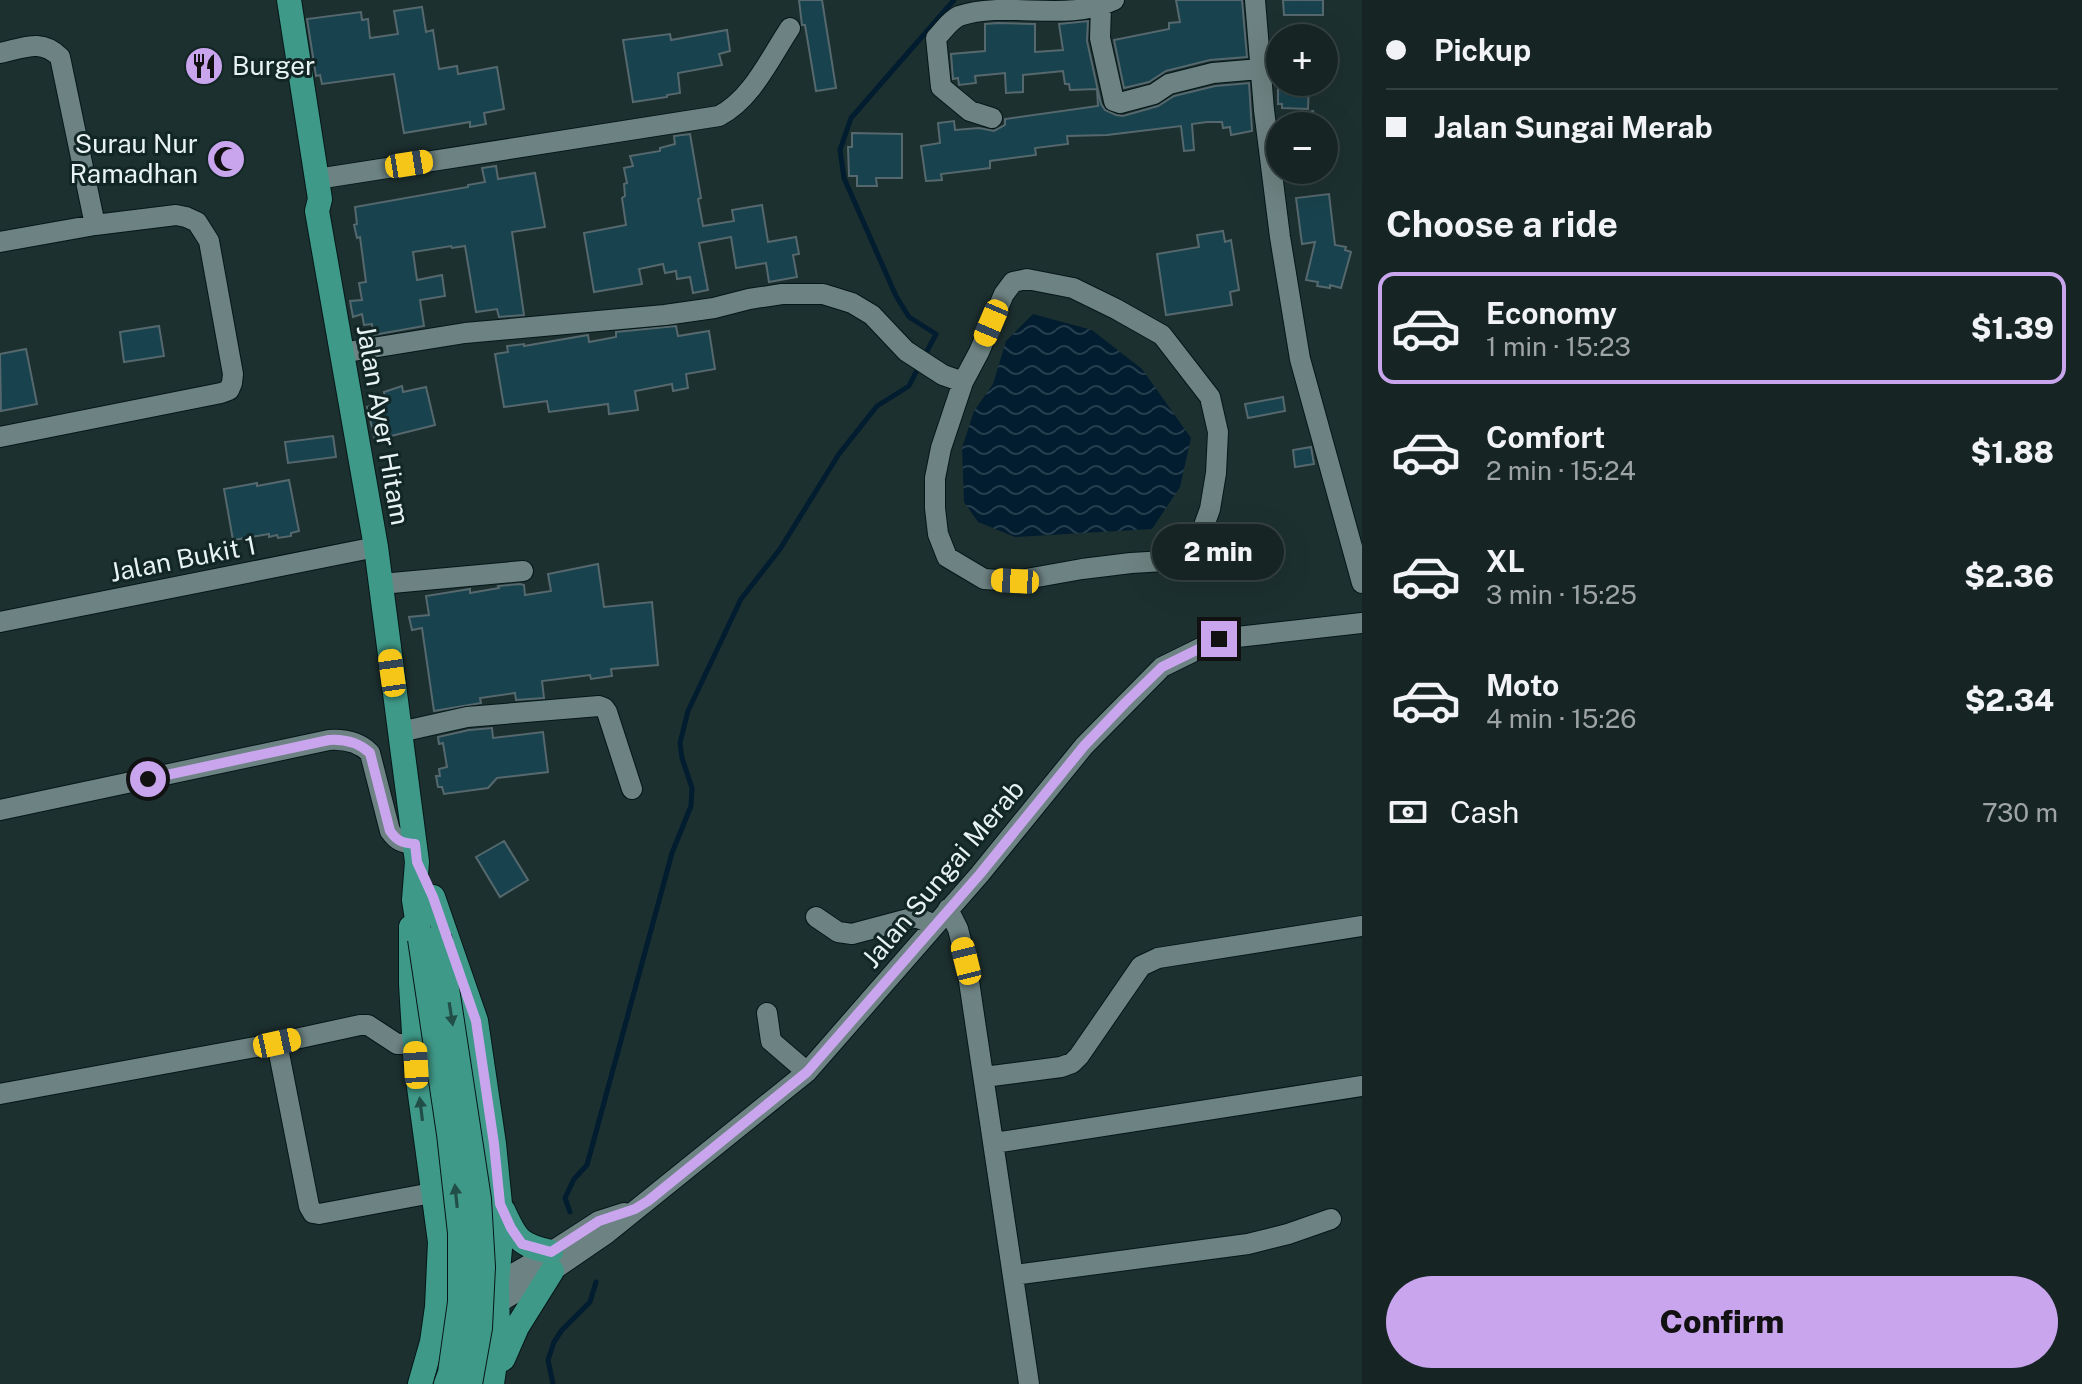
<!DOCTYPE html>
<html lang="en">
<head>
<meta charset="utf-8">
<style>
  :root { --surface:#162424; --page:#1f2c2c; --text:#f1f3f6; --muted:#9ea4a6; --line:#354141; --accent:#c9a5ee }
  body { margin:0; font-family:"Public Sans",sans-serif; background:var(--page); color:var(--text); height:100vh; display:flex; flex-direction:column; font-size:30px; white-space:nowrap }
  * { box-sizing:border-box; margin:0 }
  p { font-size:26px; color:var(--muted) }
  .icon { flex:none; width:44px; height:44px; fill:none; stroke:currentColor; stroke-width:2; stroke-linecap:round; stroke-linejoin:round }
  .map { position:relative; flex:1; overflow:hidden }
  .side { display:flex; flex-direction:column; background:var(--surface); width:720px }
  .side>* { flex:none }
  .banner { display:grid; align-content:center; height:176px; padding:0 24px; background:var(--surface) }
  .tools { position:absolute; left:1266px; top:24px; display:grid; gap:16px }
  .tools a { display:grid; place-items:center; width:72px; height:72px; border-radius:50%; background:var(--surface); box-shadow:0 8px 32px #0002,0 0 0 2px var(--line); font-size:40px }
  .end { position:absolute; width:36px; height:36px; margin:-18px; border:10px solid #c9a5ee; background:#111; box-shadow:0 0 0 4px #111 }
  .from { border-radius:50% }
  .bubble { position:absolute; height:56px; border-radius:28px; background:var(--surface); box-shadow:0 8px 32px #0002,0 0 0 2px var(--line); font-size:26px; font-weight:800; line-height:56px; text-align:center }
  .car { position:absolute; width:24px; height:48px; margin:-24px -12px; border-radius:10px; box-shadow:0 0 6px 2px #0007; background:linear-gradient(#f5c518 24%,#345 0 40%,#f5c518 0 76%,#345 0 86%,#f5c518 0) }
  .banner b { display:flex; align-items:center; gap:28px; height:76px; font-size:30px }
  .banner b+b { border-top:2px solid var(--line) }
  .banner i { width:20px; height:20px; background:var(--text) }
  ul { padding:0; list-style:none }
  li { display:flex; align-items:center; gap:24px; height:112px; margin:0 16px 12px; padding:0 8px; border:4px solid transparent; border-radius:16px }
  li div { flex:1 }
  li b { display:block; font-size:30px }
  li em { font-style:normal; font-weight:800 }
  li.on { border-color:var(--accent) }
  li>.icon { width:72px; height:72px; stroke-width:1.5 }
  h2 { padding:0 24px; font-size:36px; line-height:96px }
  .pay { display:flex; align-items:center; gap:20px; height:88px; padding:0 24px; font-size:30px }
  .pay p { margin-inline-start:auto }
  .action { display:flex; gap:16px; margin-top:auto; padding:16px 24px }
  .action a { flex:1; height:92px; border-radius:48px; background:var(--accent); color:#111; font-size:32px; font-weight:800; line-height:92px; text-align:center }
  main { display:flex; flex:1; min-height:0 }
  .map>svg:first-child { display:block }
  .water { fill:url(#water-waves) }
  .lines { fill:none; stroke-linecap:round; stroke-linejoin:round }
  .stream { stroke:#011d2f; stroke-width:5 }
  .building { fill:#18424d; stroke:#55686d; stroke-width:2 }
  .minor-casing { stroke:#051718; stroke-width:22 }
  .major-casing { stroke:#051718; stroke-width:26 }
  .minor { stroke:#6d8282; stroke-width:20 }
  .major { stroke:#3f9988; stroke-width:24 }
  .major-bridge-casing { stroke:#051718; stroke-width:26; stroke-linecap:butt }
  .major-bridge { stroke:#3f9988; stroke-width:24 }
  .oneway { fill:#224e48 }
  .route { stroke:#c9a5ee; stroke-width:10 }
  .labels { text-anchor:middle; stroke-width:6; stroke-linejoin:round; paint-order:stroke }
  .poi-label { font-size:26px; fill:#e7f2f2; stroke:#132626; text-anchor:start }
  .street-label { font-size:26px; fill:#e7f2f2; stroke:#132626 }
</style>
</head>
<body>
<main>
<div class="map">
<svg width="1362" height="1384" viewBox="0 0 1362 1384">
  <defs>
    <pattern id="water-waves" width="16" height="10" patternUnits="userSpaceOnUse" patternTransform="scale(2)"><rect width="16" height="10" fill="#011d2f"/><path d="M0 5q4-4 8 0t8 0" fill="none" stroke="#263e4e"/></pattern>
  </defs>
  <rect width="100%" height="100%" fill="#1d3030"/>
  <!-- water -->
  <path class="water" d="M1033 314 1092 330 1142 369 1191 438 1180 487 1152 529 1015 537 978 522 964 502 962 448 974 411 993 384 1006 341Z"/>
  <g class="lines">
    <!-- stream -->
    <path class="stream" d="M924 357 936 334 909 317 896 296 844 178 840 150 851 118 954 0
      M570 1212 565 1198 574 1179 587 1165 672 853 691 806 692 788 682 758 680 743 688 711 741 599 780 549 839 454 877 406 909 386 919 366
      M553 1384 548 1360 554 1342 562 1330 590 1302 596 1282"/>
  </g>
  <!-- building -->
  <path class="building" d="M799 0H822L836 88 816 91 805 25H802Z
    M1176 0H1242L1247 57 1210 60 1166 71 1149 82 1124 88 1114 40 1169 29V23L1180 22Z
    M1283 0H1323V15H1284Z
    M422 7 426 32 433 30 439 69 457 66 458 74 497 67 504 109 484 113 486 124 470 127V122L404 133 394 74 322 84 320 75 316 76 307 19 361 12 362 20 368 19 370 38 398 34 394 11Z
    M1088 21 1087 41 1101 104 1105 110 1116 115 1123 116 1158 106 1174 96 1215 86 1249 83 1252 131 1231 135 1230 127 1223 128 1222 122H1207L1192 124 1194 150 1184 151 1181 126 1107 135 1067 136 1068 144 1035 148 1036 155 990 161V168L941 174 942 180 926 181 921 146 940 143 938 123 954 121 955 130 979 128 994 131 1005 125V119L1098 106 1097 89 1070 90 1069 84H1065L1063 71 1023 75V92L1006 93 1005 73 975 76 976 83 959 85 958 78 953 79 951 54 985 51V24L998 23 1035 24V52L1063 50 1059 24Z
    M727 30 730 51 719 54 722 65 678 73 680 93 667 95V97L633 102 623 40 670 34 671 40Z
    M1272 47H1280V79H1274Z
    M1278 82H1309L1308 109 1282 108V104H1278Z
    M1313 111 1317 126H1304L1301 114Z
    M852 133 902 134V178H876L877 186H857V176H849L848 147H852Z
    M690 134 701 198 698 199 703 226 734 221 732 210 762 205 768 242 796 237 799 254 793 255 797 277 769 282 766 263 736 268 731 237 699 243 708 290 693 293 690 277 677 279 676 271 665 273 663 264 639 269 642 284 594 292 584 233 626 225 622 198 625 196 624 184 627 183 624 168 633 166 630 156 660 151V148L675 144 674 136Z
    M496 166 498 179 535 173 545 227 512 232 524 315 499 317 497 309 476 312 465 246 452 248 451 246 413 252 417 280 442 275 445 296 420 300 424 326 373 335 372 324 364 325 362 314 353 317 350 301 362 300 359 283 366 282 360 237 357 238 354 225 357 224 355 207 468 187V185L485 182 482 168Z
    M1329 194 1335 245 1346 247 1345 250 1351 252 1341 288 1330 285V288L1317 286 1318 282 1306 280 1315 242 1302 244 1296 198Z
    M1223 231 1225 242 1231 240 1239 290 1230 292 1232 305 1166 315 1157 254 1199 247 1197 235Z
    M159 326 164 356 124 362 120 332Z
    M676 326 678 336 709 331 715 369 686 374 688 388 673 391 672 384 635 391 638 410 609 414 608 404 549 412 547 401 504 407 495 354 508 352 507 346 524 344V346L588 335 589 342 616 337V332Z
    M26 349 37 404 1 411 0 354Z
    M402 386 403 392 426 387 435 425 375 440 367 407 385 401 384 392Z
    M1283 397 1285 411 1248 418 1245 404Z
    M333 436 336 457 288 463 285 442Z
    M1311 447 1314 464 1295 467 1293 450Z
    M289 480 299 531 291 533V536L278 538 277 535 269 537V534L233 540 224 489 257 483V486Z
    M598 564 604 607 652 602 658 665 611 669 612 676 591 679 590 675 542 681 544 698 516 700 515 693 480 698 481 703 434 711 422 628 412 630 409 617 429 615 426 596 470 589V593L499 588 498 586 520 584 524 585 525 595 551 591 548 574Z
    M492 728 493 738 543 732 548 772 497 778 488 788 444 794 442 787H438L436 776H440L439 769 447 767 443 743 439 744 438 737 469 730Z
    M504 841 528 880 500 897 476 857Z"/>
  <g class="lines">
    <!-- minor casing -->
    <g class="minor-casing">
      <path id="minor" d="M1255 0 1264 110 1280 237 1300 359 1362 583
        M1101 7 1100 38 1114 101 1120 103 1154 94 1169 84 1213 73 1260 69
        M0 53C24 48 41 38 60 57L95 225
        M992 118 970 111 941 87 936 38C943 31 950 20 959 16 1008 0 1066 23 1114 0
        M317 179 719 116C752 99 770 58 790 28
        M0 242 95 225 176 215 186 217 197 222 209 241 233 374 232 383 229 390 221 393 0 437
        M1027 279 1073 288 1116 309 1162 335 1210 397 1218 432 1216 473 1210 509 1198 542 1182 556 1165 561 1131 563 1082 569 1015 581 984 579 947 557 938 534 935 508V478L941 448 963 382 979 352 1004 294 1013 282Z
        M341 353 465 333 665 315 714 308 749 299 782 294H823L852 303 872 315 906 351 943 375 963 382
        M381 584 523 571
        M0 622 376 547
        M400 732 467 717 599 706 604 708 607 712 632 789
        M0 810 329 740C345 739 359 742 370 753L390 831C397 841 402 843 415 844
        M948 909 958 929 966 961 1029 1384
        M816 917 838 932 852 934 916 917 935 925
        M767 1013 771 1041 807 1072
        M277 1043 309 1206 313 1213 319 1214 432 1193
        M984 1077 1061 1067 1072 1063 1079 1056 1141 966 1158 958 1362 926
        M0 1094 277 1043 360 1025H368L397 1044H415
        M994 1143 1362 1086
        M1014 1275 1248 1244 1288 1234 1331 1219
        M487 1286 497 1283 551 1252 599 1221 624 1213
        M487 1306 498 1303 552 1271 606 1234 807 1072 980 874 1084 746 1162 667 1219 639 1362 623"/>
    </g>
    <!-- major casing -->
    <g class="major-casing">
      <path id="major" d="M289 0 320 199 317 211 376 547 417 862 414 900 420 939
        M433 897 476 1021 494 1144 500 1204 501 1237 497 1283 498 1341 492 1384
        M411 927V984L416 1065 440 1242 437 1307 432 1342 420 1384
        M503 1210C516 1239 519 1245 551 1252
        M503 1359 517 1327 552 1271"/>
    </g>
    <!-- minor -->
    <use href="#minor" class="minor"/>
    <!-- major -->
    <use href="#major" class="major"/>
    <!-- major-bridge casing -->
    <g class="major-bridge-casing">
      <path id="major-bridge" d="M439 936 479 1199 483 1267 480 1328 470 1384
        M420 939 449 1134 460 1233V1302L450 1373 446 1384"/>
    </g>
    <!-- major-bridge -->
    <use href="#major-bridge" class="major-bridge"/>
  </g>
  <!-- one-way arrows -->
  <defs><path id="oneway-solid" d="M-6-.8H1V-3.2L6.5 0L1 3.2V.8H-6Z" transform="scale(2)"/></defs>
  <g class="oneway">
    <use href="#oneway-solid" transform="translate(451 1014) rotate(81)"/>
    <use href="#oneway-solid" transform="translate(421 1109) rotate(-97)"/>
    <use href="#oneway-solid" transform="translate(456 1196) rotate(-96)"/>
  </g>
  <g class="lines">
    <!-- route -->
    <path class="route" d="M148 779 329 740C345 739 358 742 370 753L390 831C397 841 402 843 415 844L417 862 433 897 476 1021 494 1144 500 1204 511 1228 522 1244 551 1252 599 1221 635 1209 648 1201 807 1072 980 874 1084 746 1125 703 1162 667 1219 639"/>
  </g>
  <!-- icons -->
  <defs>
    <g id="restaurant-disc" transform="scale(2)"><circle r="9.5" fill="#c9a5ee" stroke="#132626"/><path d="M-5-6h1v4h1v-4h1v4h1v-4h1v5L-1.5 .5V6h-2V.5L-5-1ZM5-6V6H3V1.5H1.5Q1.5-4 5-6Z" fill="#111"/></g>
    <g id="mosque-disc" transform="scale(2)"><circle r="9.5" fill="#c9a5ee" stroke="#132626"/><path d="M3.5-4.9A6 6 0 1 0 3.5 4.9A5 5 0 1 1 3.5-4.9Z" fill="#111"/></g>
  </defs>
  <g fill-rule="evenodd">
    <use href="#restaurant-disc" x="204" y="66"/>
    <use href="#mosque-disc" x="226" y="159"/>
  </g>
  <g class="labels">
    <!-- poi labels -->
    <g class="poi-label">
      <text x="232" y="75">Burger</text>
      <text x="198" y="153" text-anchor="end">Surau Nur<tspan x="198" dy="30">Ramadhan</tspan></text>
    </g>
    <!-- street labels -->
    <g class="street-label">
      <text transform="translate(383 425) rotate(80)" y="9">Jalan Ayer Hitam</text>
      <text transform="translate(183 559) rotate(-11)" y="9">Jalan Bukit 1</text>
      <text transform="translate(943 874) rotate(-50)" y="9">Jalan Sungai Merab</text>
    </g>
  </g>
</svg>
<div class="tools">
<a>+</a>
<a>−</a>
</div>
<i class="end from" style="left:148px;top:779px"></i>
<i class="end" style="left:1219px;top:639px"></i>
<div class="bubble" style="left:1152px;top:524px;width:132px">2 min</div>
<i class="car" style="left:409px;top:164px;rotate:81deg"></i>
<i class="car" style="left:991px;top:323px;rotate:203deg"></i>
<i class="car" style="left:1015px;top:581px;rotate:273deg"></i>
<i class="car" style="left:392px;top:673px;rotate:352deg"></i>
<i class="car" style="left:966px;top:961px;rotate:346deg"></i>
<i class="car" style="left:277px;top:1043px;rotate:78deg"></i>
<i class="car" style="left:416px;top:1065px;rotate:357deg"></i>
</div>
<section class="side">
<div class="banner">
<b><i class="from"></i>Pickup</b>
<b><i></i>Jalan Sungai Merab</b>
</div>
<h2>Choose a ride</h2>
<ul>
<li class="on"><svg class="icon" aria-label="car" viewBox="0 0 24 24"><path d="M5 17H2v-5l4-1 3-4h7l3 4 3 1v5h-3M9 17h6M6 11h13"/><circle cx="7" cy="17" r="2"/><circle cx="17" cy="17" r="2"/></svg><div><b>Economy</b><p>1 min · 15:23</p></div><em>$1.39</em></li>
<li><svg class="icon" aria-label="car" viewBox="0 0 24 24"><path d="M5 17H2v-5l4-1 3-4h7l3 4 3 1v5h-3M9 17h6M6 11h13"/><circle cx="7" cy="17" r="2"/><circle cx="17" cy="17" r="2"/></svg><div><b>Comfort</b><p>2 min · 15:24</p></div><em>$1.88</em></li>
<li><svg class="icon" aria-label="car" viewBox="0 0 24 24"><path d="M5 17H2v-5l4-1 3-4h7l3 4 3 1v5h-3M9 17h6M6 11h13"/><circle cx="7" cy="17" r="2"/><circle cx="17" cy="17" r="2"/></svg><div><b>XL</b><p>3 min · 15:25</p></div><em>$2.36</em></li>
<li><svg class="icon" aria-label="car" viewBox="0 0 24 24"><path d="M5 17H2v-5l4-1 3-4h7l3 4 3 1v5h-3M9 17h6M6 11h13"/><circle cx="7" cy="17" r="2"/><circle cx="17" cy="17" r="2"/></svg><div><b>Moto</b><p>4 min · 15:26</p></div><em>$2.34</em></li>
</ul>
<div class="pay"><svg class="icon" aria-label="cash" viewBox="0 0 24 24"><path d="M3 7h18v10H3z"/><circle cx="12" cy="12" r="2"/></svg>Cash<p>730 m</p></div>
<div class="action"><a>Confirm</a></div>
</section>
</main>
</body>
</html>
